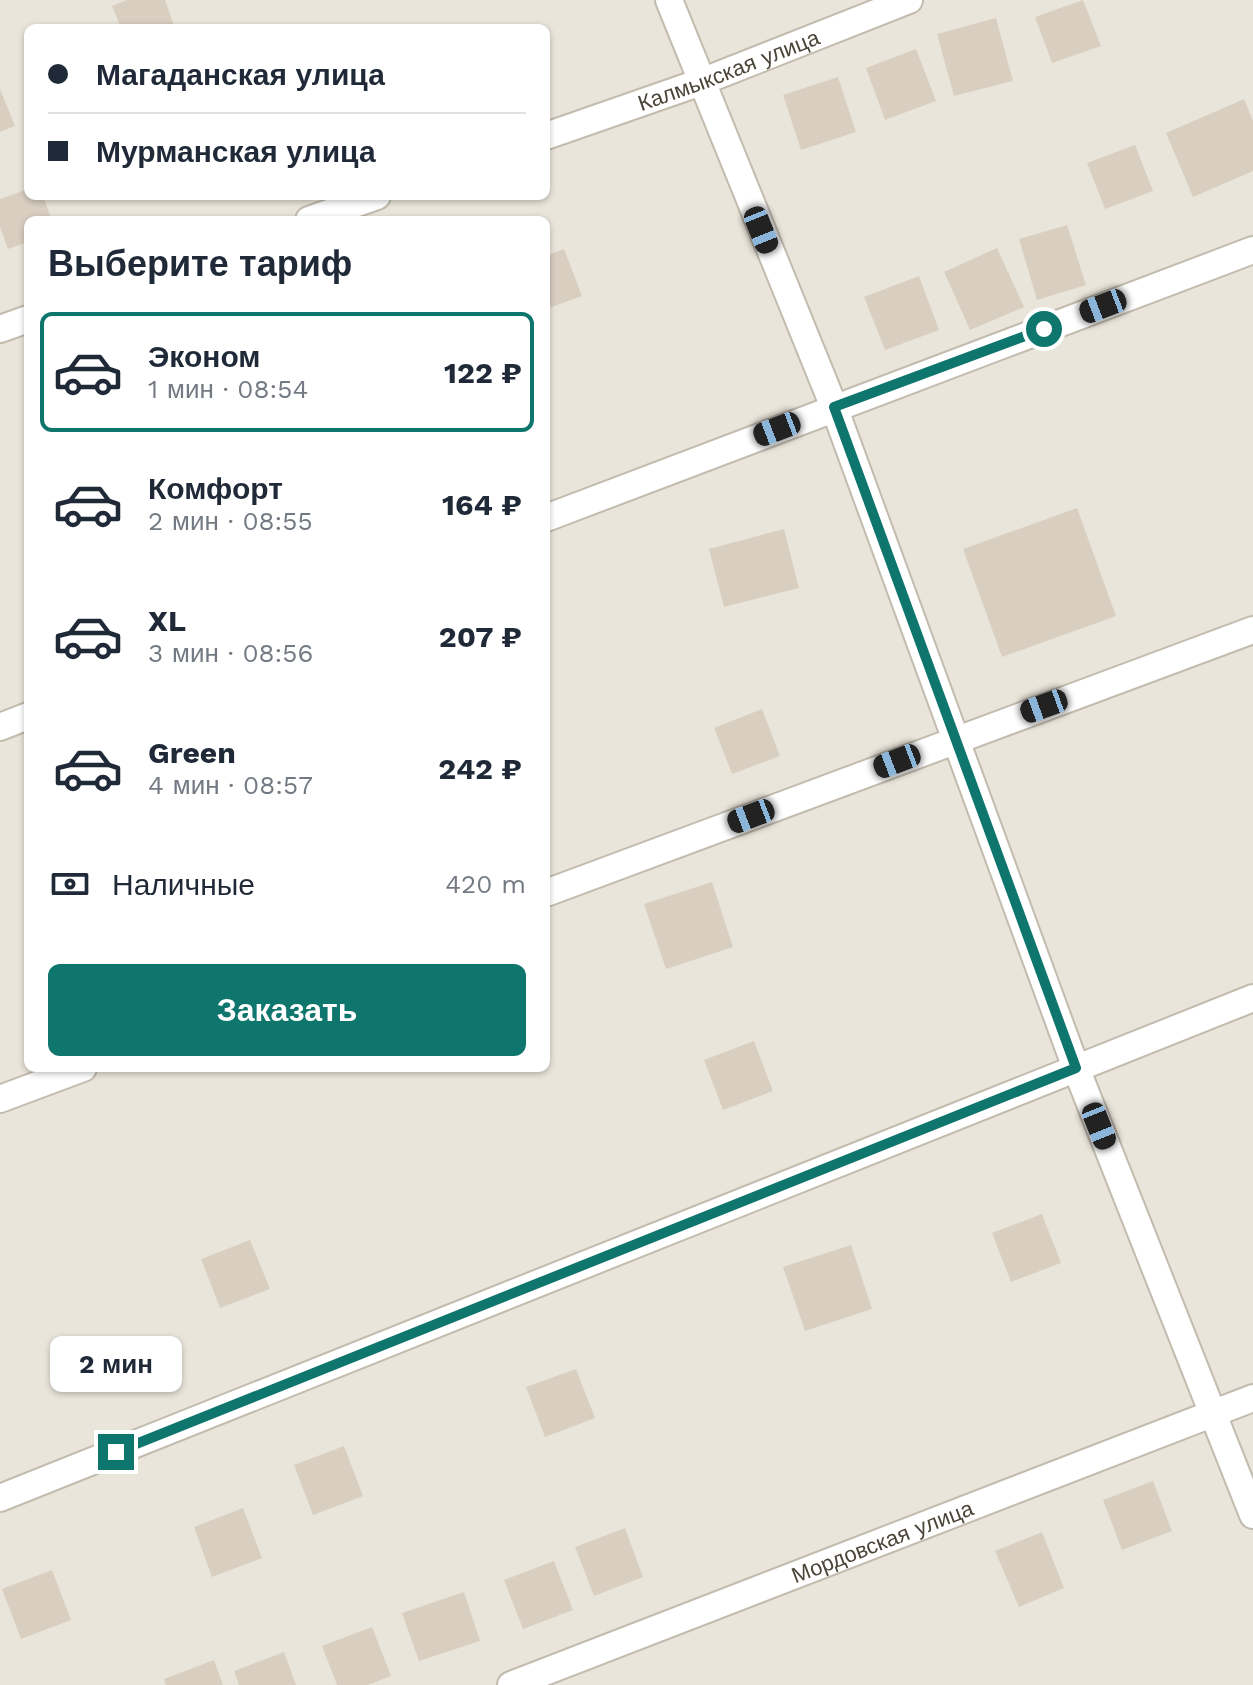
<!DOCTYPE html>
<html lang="ru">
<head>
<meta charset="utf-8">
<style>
  :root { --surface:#fff; --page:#f2f2f3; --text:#1f2937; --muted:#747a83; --line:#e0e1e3; --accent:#0f766e }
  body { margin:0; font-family:"Work Sans",sans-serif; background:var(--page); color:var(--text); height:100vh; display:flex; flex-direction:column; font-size:30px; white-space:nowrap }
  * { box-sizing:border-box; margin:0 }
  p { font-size:26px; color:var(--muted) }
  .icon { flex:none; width:44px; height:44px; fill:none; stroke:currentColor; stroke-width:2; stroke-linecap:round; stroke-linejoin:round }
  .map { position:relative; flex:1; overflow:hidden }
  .sheet { position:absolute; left:24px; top:216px; width:526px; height:856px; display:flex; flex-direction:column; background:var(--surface); border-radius:12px; box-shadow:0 2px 6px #0004 }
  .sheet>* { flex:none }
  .hud { position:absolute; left:24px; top:24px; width:526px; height:176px; border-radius:12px; box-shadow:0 2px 6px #0004; display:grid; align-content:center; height:176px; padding:0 24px; background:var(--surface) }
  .end { position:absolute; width:36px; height:36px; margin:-18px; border:10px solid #0f766e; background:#fff; box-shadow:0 0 0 4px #fff }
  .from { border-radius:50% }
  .bubble { position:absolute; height:56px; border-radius:12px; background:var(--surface); box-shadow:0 2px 6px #0004; font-size:26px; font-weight:700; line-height:56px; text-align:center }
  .car { position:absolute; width:24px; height:48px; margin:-24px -12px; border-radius:10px; box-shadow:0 0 6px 2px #0007; background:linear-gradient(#222 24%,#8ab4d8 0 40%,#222 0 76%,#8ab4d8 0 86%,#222 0) }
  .hud b { display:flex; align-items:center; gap:28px; height:76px; font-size:30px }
  .hud b+b { border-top:2px solid var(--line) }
  .hud i { width:20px; height:20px; background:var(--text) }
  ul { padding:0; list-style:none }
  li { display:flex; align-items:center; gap:24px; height:120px; margin:0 16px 12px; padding:0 8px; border:4px solid transparent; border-radius:12px }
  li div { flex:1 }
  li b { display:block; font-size:30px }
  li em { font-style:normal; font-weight:700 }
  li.active { border-color:var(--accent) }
  li>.icon { width:72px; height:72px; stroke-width:1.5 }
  h2 { padding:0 24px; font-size:36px; line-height:96px }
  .pay { display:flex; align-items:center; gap:20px; height:88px; padding:0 24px; font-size:30px }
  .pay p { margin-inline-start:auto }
  .button { display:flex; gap:16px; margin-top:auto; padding:16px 24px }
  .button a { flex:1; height:92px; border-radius:12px; background:var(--accent); color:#fff; font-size:32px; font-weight:700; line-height:92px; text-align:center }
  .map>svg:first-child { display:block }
  .residential { fill:#eae5da; fill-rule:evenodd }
  .building { fill:#d8cfc1 }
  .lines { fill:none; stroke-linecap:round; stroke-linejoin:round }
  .minor-casing { stroke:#c2bbae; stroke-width:30 }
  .minor { stroke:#fff; stroke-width:26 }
  .route { stroke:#0f766e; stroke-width:10 }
  .labels { text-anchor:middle; stroke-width:6; stroke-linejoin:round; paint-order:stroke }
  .street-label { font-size:22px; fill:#4b4439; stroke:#fff }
</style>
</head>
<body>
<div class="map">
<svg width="1253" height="1685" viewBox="0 0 1253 1685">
  <rect width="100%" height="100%" fill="#f6f3ec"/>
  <!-- residential -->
  <path class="residential" d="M0 0H1253V1685H0ZM28 28H546V196H28ZM28 220H546V1068H28Z"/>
  <!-- building -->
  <path class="building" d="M127 0H165L175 28H121L112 6Z
    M1083 0 1101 46 1052 63 1035 17Z
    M996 18 1013 81 954 96 937 34Z
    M916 49 936 101 885 120 866 68Z
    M838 77 856 132 801 150 783 95Z
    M0 89 15 126 0 132Z
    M1244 99 1253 121V171L1193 197 1166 133Z
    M1135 145 1153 191 1105 209 1087 163Z
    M28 189V196H43L52 220H28V242L8 249 0 227V199Z
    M1067 225 1086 285 1037 300 1019 239Z
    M997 248 1024 307 970 330 944 272Z
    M564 249 582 296 546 309V256Z
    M919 276 939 330 885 350 864 297Z
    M1077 508 1116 616 1002 657 963 549Z
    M784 529 799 588 724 607 709 549Z
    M762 709 780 756 732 774 714 728Z
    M712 882 733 947 666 969 644 904Z
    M754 1041 773 1091 723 1110 704 1060Z
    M1042 1214 1061 1263 1011 1282 992 1233Z
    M250 1240 270 1289 220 1308 201 1259Z
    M851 1245 872 1309 805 1331 783 1267Z
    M576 1369 595 1418 545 1437 526 1387Z
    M344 1446 363 1496 313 1515 294 1465Z
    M1153 1481 1172 1531 1122 1550 1103 1500Z
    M243 1508 262 1558 212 1577 194 1527Z
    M625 1528 643 1577 594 1596 575 1547Z
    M1042 1532 1064 1588 1019 1607 995 1551Z
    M554 1561 573 1610 523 1629 504 1580Z
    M52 1570 71 1620 21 1639 2 1589Z
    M464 1592 480 1641 419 1661 402 1613Z
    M372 1627 391 1676 368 1685H337L322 1646Z
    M284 1652 296 1685H239L234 1671Z
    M214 1660 223 1685H166L164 1679Z"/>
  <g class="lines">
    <!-- minor casing -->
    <g class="minor-casing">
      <g id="minor">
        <path d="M669 0 834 407 1076 1068 1253 1515"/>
        <path id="s1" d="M546 136 701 82 909 0"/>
        <path d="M309 220 377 196"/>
        <path d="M0 329 28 319"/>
        <path d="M546 518 1253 250"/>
        <path d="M0 727 28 716"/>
        <path d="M546 893 1253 630"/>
        <path d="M0 1099 83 1068"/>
        <path d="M0 1498 1253 998"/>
        <path id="s2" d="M511 1685 1253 1398"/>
      </g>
    </g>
    <!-- minor -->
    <use href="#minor" class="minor"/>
  </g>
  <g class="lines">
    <!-- route -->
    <path class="route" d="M116 1452 1076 1068 834 407 1044 329"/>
  </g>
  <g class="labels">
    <!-- street labels -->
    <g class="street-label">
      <text dy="8" stroke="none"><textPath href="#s1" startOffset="194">Калмыкская улица</textPath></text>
      <text dy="8" stroke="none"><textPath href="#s2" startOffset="398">Мордовская улица</textPath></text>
    </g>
  </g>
</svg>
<i class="end from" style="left:1044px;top:329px"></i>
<i class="end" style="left:116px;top:1452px"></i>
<div class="bubble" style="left:50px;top:1336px;width:132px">2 мин</div>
<i class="car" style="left:761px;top:230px;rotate:158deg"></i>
<i class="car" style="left:1103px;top:306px;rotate:249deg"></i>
<i class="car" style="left:777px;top:429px;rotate:249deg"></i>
<i class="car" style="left:1044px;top:706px;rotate:250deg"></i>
<i class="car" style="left:897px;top:761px;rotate:249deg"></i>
<i class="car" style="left:751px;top:816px;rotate:249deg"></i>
<i class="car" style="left:1099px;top:1126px;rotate:158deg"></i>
<div class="hud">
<b><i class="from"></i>Магаданская улица</b>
<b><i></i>Мурманская улица</b>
</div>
<section class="sheet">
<h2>Выберите тариф</h2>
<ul>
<li class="active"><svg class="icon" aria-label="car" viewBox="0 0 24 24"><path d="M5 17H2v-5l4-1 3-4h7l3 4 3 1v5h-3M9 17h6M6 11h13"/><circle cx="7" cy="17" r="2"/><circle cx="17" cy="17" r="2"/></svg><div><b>Эконом</b><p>1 мин · 08:54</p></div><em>122 ₽</em></li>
<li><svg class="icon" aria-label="car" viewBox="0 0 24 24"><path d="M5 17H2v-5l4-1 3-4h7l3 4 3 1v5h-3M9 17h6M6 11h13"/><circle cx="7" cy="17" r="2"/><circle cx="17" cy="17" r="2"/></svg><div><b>Комфорт</b><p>2 мин · 08:55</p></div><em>164 ₽</em></li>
<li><svg class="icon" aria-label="car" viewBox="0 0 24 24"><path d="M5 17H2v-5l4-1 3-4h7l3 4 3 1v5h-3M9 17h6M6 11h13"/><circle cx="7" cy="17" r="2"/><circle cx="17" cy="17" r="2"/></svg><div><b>XL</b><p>3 мин · 08:56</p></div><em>207 ₽</em></li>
<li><svg class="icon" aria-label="car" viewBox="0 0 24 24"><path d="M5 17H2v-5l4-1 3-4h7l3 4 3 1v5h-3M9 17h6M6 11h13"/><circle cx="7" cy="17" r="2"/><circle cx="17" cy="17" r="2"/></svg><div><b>Green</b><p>4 мин · 08:57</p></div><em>242 ₽</em></li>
</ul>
<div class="pay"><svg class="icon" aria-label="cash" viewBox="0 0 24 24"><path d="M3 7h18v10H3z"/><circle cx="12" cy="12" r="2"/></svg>Наличные<p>420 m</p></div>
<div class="button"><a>Заказать</a></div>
</section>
</div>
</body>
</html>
